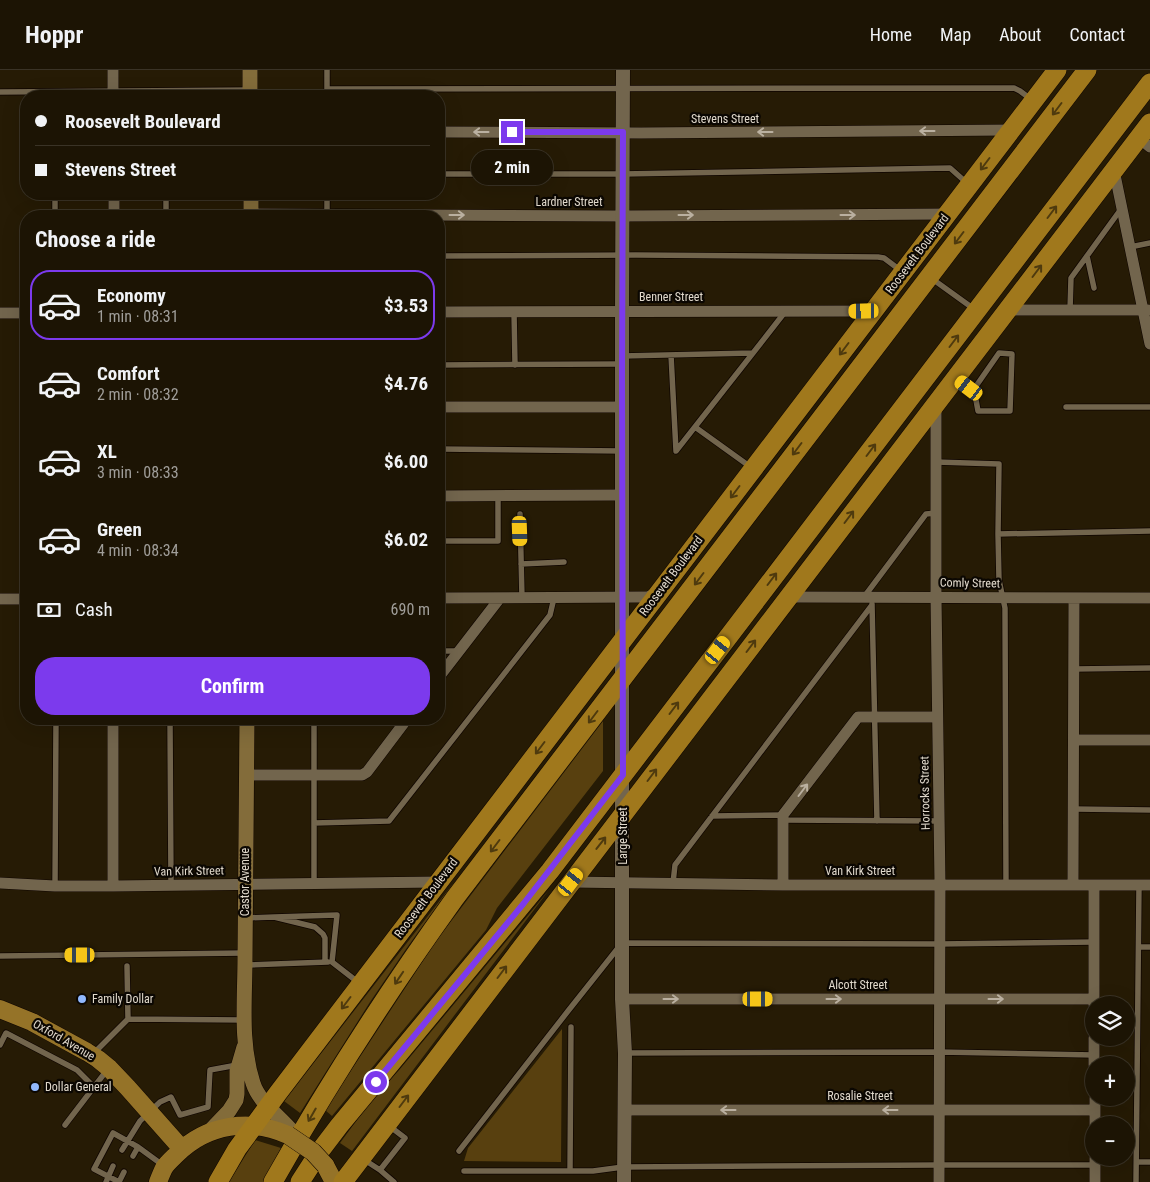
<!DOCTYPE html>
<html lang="en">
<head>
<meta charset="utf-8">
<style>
  :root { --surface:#1c1404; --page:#292113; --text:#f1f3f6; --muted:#a09e9a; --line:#3a3326; --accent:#7c3aed }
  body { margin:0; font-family:"Roboto Condensed",sans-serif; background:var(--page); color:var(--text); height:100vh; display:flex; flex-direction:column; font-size:19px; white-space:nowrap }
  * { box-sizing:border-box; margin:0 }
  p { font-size:16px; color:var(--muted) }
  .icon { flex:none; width:28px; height:28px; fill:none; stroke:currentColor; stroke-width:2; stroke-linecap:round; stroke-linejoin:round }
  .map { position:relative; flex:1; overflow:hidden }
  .details { position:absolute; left:20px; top:140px; width:425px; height:515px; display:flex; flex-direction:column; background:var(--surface); border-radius:20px; box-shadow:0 5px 20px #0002,0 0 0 1px var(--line) }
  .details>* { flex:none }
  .guide { position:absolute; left:20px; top:20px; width:425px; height:110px; border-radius:20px; box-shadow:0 5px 20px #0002,0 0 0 1px var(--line); display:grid; align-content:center; height:110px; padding:0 15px; background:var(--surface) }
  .tools { position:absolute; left:1085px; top:926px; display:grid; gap:10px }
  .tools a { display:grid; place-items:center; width:50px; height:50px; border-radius:50%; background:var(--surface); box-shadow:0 5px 20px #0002,0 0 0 1px var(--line); font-size:25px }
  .end { position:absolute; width:22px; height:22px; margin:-11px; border:6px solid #7c3aed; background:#fff; box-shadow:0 0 0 2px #fff }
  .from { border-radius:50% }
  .bubble { position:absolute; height:35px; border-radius:18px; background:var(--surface); box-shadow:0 5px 20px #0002,0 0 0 1px var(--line); font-size:16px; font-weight:700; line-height:35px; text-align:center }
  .car { position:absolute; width:15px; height:30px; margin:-15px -8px; border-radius:6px; box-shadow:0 0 4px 1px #0007; background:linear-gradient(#f5c518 24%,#345 0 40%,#f5c518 0 76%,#345 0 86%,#f5c518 0) }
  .guide b { display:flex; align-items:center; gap:18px; height:48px; font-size:19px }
  .guide b+b { border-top:1px solid var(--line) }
  .guide i { width:12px; height:12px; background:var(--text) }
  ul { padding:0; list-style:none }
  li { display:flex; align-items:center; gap:15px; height:70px; margin:0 10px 8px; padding:0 5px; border:2px solid transparent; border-radius:20px }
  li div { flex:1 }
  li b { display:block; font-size:19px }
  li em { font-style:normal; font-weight:700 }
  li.on { border-color:var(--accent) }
  li>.icon { width:45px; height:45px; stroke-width:1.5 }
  h2 { padding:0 15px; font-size:22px; line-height:60px }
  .pay { display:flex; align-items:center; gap:12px; height:55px; padding:0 15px; font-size:19px }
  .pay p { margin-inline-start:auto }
  .primary-button { display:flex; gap:10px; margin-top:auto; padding:10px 15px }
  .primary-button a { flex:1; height:58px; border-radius:20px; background:var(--accent); color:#fff; font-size:20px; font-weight:700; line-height:58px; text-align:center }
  header { display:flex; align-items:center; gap:30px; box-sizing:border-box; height:70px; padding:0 25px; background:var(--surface); border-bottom:1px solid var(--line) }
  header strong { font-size:24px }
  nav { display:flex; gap:28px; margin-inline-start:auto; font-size:18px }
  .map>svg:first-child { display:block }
  .green { fill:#58400f }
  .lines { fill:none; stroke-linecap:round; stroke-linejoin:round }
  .service-casing { stroke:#0f0500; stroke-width:7 }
  .minor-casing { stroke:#0f0500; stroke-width:12 }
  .tertiary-casing { stroke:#0f0500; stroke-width:15 }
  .secondary-casing { stroke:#0f0500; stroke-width:16 }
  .primary-casing { stroke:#0f0500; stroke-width:19 }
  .trunk-casing { stroke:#0f0500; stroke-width:20 }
  .service { stroke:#72654d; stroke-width:5.5 }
  .minor { stroke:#72654d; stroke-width:11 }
  .tertiary { stroke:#72654d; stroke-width:14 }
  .secondary { stroke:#836c3a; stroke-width:15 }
  .primary { stroke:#957328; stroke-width:18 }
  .trunk { stroke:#a0781c; stroke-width:19 }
  .primary-bridge-casing { stroke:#0f0500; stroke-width:19; stroke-linecap:butt }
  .primary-bridge { stroke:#957328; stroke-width:18 }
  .oneway { stroke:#4e3a0e }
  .oneway2 { stroke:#bab0a0 }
  .route { stroke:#7c3aed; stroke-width:6 }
  .poi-dot { fill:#91b8fd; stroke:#0b0702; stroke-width:2 }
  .labels { text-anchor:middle; stroke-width:4.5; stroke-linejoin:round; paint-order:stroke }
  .street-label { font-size:12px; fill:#e1d9cc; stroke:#0b0702 }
  .poi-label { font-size:12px; fill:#e1d9cc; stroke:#0b0702; text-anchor:start }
</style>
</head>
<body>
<header>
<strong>Hoppr</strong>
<nav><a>Home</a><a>Map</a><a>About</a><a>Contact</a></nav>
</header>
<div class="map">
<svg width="1150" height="1112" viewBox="0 0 1150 1112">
  <rect width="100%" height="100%" fill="#261b05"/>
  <!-- green -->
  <path class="green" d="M603 651V701L497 838 486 860 332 1046 325 1040 436 871Z
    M455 811 406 879 370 932 300 1043 284 1031Z
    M549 820 352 1081 340 1073 368 1035 400 999Z
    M562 959 561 1092 464 1091 468 1078Z
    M255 1070 281 1078 263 1112H229Z"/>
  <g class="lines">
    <!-- service casing -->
    <g class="service-casing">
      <path id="service" d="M327 19 1014 18 1020 21 1032 30
        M0 22 248 20
        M327 26V0
        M439 104H622L950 98 968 114
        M55 124V146
        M166 124V146
        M327 124V146
        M1130 177 1150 173
        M439 186 636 185 878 187 884 188 900 200
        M1087 186 1094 218
        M931 208 974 239
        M1070 240 1071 208 1121 139
        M514 242 515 295
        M671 285 676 381 753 283
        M622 286 753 283 785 242
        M439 295 622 294
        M957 309 969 318 974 319 978 341H1010L1012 284 999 283 974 319
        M1066 337H1150
        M695 357 752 398
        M439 379 622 381
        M936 392 999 394 998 464 999 510 1005 538 1006 814
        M520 444 522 528
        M998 464 1150 461
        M439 471H498V426
        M521 494 564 492
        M864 527 926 444 936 443
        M872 534 877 751
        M439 581H459
        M1074 599 1150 598
        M170 649 171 815
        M314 649V813
        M1074 739 1150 740
        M712 746 783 745
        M783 750 939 751
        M314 753 389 751 550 545 554 528
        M673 813 675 795 872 535
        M55 816 56 649
        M274 847 337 845 332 892 359 913
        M245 848 274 847 315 857 323 864 325 868V892
        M1139 877H1150
        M0 886 245 883
        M247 895 328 892
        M127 896 128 949
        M0 975 6 963 77 1000 94 1017
        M94 983 128 949 243 950
        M626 983 939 982 1094 985
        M65 1055 107 1000
        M122 1080 140 1051 160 1032 171 1027 180 1045 208 1037 210 1000 237 995
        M459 1081 568 941 622 873 939 874 1094 872
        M133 1086 138 1077
        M363 1089 380 1100 405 1068 388 1055
        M1137 1092H1150
        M380 1100 394 1112
        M464 1101H593L623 1097 939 1095H1095
        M570 1101 571 957
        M106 1112 113 1096
        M119 1112 94 1099 113 1063 138 1077 164 1096
        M119 1112 124 1102
        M1136 1112 1139 815"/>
    </g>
    <!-- minor casing -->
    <g class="minor-casing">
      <path id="minor" d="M113 0V26
        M439 62 641 63 1011 60
        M1139 68 1150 77
        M1114 100 1150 274
        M114 124V146
        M251 144 623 146 947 144
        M1007 240H1148
        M439 242 874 241
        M0 243H26
        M936 334V527L940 814 939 1112
        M439 337H622
        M439 426 622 425
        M789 527 1150 528
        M439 528 642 527H648L658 522
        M0 529H26
        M439 607 500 528
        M1074 670H1150
        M247 705H362L367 702 407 649
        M571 812 783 815H1150
        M0 813 55 816H113L438 812
        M1073 814 1074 528
        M783 815V745L858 647H937
        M113 816V649
        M622 929H1094
        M1094 935V815
        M1094 968V995
        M1095 1028V1055
        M625 1040H1095
        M1095 1112V1088"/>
    </g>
    <!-- tertiary casing -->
    <g class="tertiary-casing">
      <path id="tertiary" d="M623 0 622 241V929L625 983 624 1112"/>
    </g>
    <!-- secondary casing -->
    <g class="secondary-casing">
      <path id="secondary" d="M250 0V26
        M251 146V124
        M247 649C247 729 245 808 245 888 245 930 240 973 253 1013 259 1032 278 1045 291 1060
        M208 1063 229 1041 236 1030 237 1024V1001L244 977"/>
    </g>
    <!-- primary casing -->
    <g class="primary-casing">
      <path id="primary" d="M0 939 32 952 87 982 98 989 109 998 128 1018 182 1079
        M325 1095 334 1112
        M158 1112C160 1107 162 1102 164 1098 167 1093 173 1088 177 1084 207 1054 250 1048 288 1065"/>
    </g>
    <!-- trunk casing -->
    <g class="trunk-casing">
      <path id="trunk" d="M218 1112 237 1079 278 1023 1057 0
        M273 1112C328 1014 389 920 455 828L1087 0
        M300 1112 320 1081 339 1056 550 801 1150 13
        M343 1112 1150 53"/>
    </g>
    <!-- service -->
    <use href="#service" class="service"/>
    <!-- minor -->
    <use href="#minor" class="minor"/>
    <!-- tertiary -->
    <use href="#tertiary" class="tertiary"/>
    <!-- secondary -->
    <use href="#secondary" class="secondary"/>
    <!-- primary -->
    <use href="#primary" class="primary"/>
    <!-- trunk -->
    <use href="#trunk" class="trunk"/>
    <!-- primary-bridge casing -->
    <g class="primary-bridge-casing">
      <path id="primary-bridge" d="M288 1065 313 1082 325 1095"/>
    </g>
    <!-- primary-bridge -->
    <use href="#primary-bridge" class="primary-bridge"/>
  </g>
  <!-- one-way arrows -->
  <defs><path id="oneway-shaft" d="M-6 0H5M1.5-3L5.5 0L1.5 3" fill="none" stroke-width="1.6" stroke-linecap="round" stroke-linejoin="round" transform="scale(1.25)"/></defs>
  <g class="oneway">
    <use href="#oneway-shaft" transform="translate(1057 39) rotate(127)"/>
    <use href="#oneway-shaft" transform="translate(985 94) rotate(127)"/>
    <use href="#oneway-shaft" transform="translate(1052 142) rotate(-53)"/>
    <use href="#oneway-shaft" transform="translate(959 168) rotate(127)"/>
    <use href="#oneway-shaft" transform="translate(1037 201) rotate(-53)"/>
    <use href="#oneway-shaft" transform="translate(954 271) rotate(-53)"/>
    <use href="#oneway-shaft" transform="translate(844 279) rotate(127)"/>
    <use href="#oneway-shaft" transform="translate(797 379) rotate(127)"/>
    <use href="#oneway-shaft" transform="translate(871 380) rotate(-53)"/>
    <use href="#oneway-shaft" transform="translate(735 422) rotate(127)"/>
    <use href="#oneway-shaft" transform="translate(849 447) rotate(-53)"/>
    <use href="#oneway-shaft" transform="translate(699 509) rotate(127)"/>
    <use href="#oneway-shaft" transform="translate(772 509) rotate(-53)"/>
    <use href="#oneway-shaft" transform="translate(751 576) rotate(-53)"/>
    <use href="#oneway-shaft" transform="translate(674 638) rotate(-53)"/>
    <use href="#oneway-shaft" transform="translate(593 647) rotate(127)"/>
    <use href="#oneway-shaft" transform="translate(540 678) rotate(127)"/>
    <use href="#oneway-shaft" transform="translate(652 705) rotate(-53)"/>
    <use href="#oneway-shaft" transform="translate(601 773) rotate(-52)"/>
    <use href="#oneway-shaft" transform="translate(495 776) rotate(127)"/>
    <use href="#oneway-shaft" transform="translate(502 902) rotate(-53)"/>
    <use href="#oneway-shaft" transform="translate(399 908) rotate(124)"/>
    <use href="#oneway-shaft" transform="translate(346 933) rotate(127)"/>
    <use href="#oneway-shaft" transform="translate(404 1031) rotate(-53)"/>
    <use href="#oneway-shaft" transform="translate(312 1045) rotate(120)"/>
  </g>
  <g class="oneway2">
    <use href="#oneway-shaft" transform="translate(927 61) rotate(180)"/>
    <use href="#oneway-shaft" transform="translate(481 62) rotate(-180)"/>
    <use href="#oneway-shaft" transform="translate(765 62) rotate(180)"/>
    <use href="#oneway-shaft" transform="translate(457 145)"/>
    <use href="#oneway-shaft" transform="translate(686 145)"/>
    <use href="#oneway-shaft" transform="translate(848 145)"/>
    <use href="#oneway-shaft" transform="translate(803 720) rotate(-53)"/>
    <use href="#oneway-shaft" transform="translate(671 929)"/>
    <use href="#oneway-shaft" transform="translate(834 929)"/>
    <use href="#oneway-shaft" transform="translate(996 929)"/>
    <use href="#oneway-shaft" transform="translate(728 1040) rotate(180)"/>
    <use href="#oneway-shaft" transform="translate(890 1040) rotate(180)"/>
  </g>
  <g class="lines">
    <!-- route -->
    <path class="route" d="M376 1012 524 833 623 705 622 308 623 62H512"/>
  </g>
  <!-- markers -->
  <g class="poi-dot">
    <circle cx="82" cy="929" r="5"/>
    <circle cx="35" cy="1017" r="5"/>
  </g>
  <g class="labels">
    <!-- street labels -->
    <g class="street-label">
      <text x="725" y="53">Stevens Street</text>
      <text x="569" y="136">Lardner Street</text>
      <text transform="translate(917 184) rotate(-53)" y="4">Roosevelt Boulevard</text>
      <text x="671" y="231">Benner Street</text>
      <text transform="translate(671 506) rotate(-53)" y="4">Roosevelt Boulevard</text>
      <text transform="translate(970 513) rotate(1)" y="4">Comly Street</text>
      <text transform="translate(925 723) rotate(-91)" y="4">Horrocks Street</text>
      <text transform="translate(623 766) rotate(-90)" y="4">Large Street</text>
      <text transform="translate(189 801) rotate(-1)" y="4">Van Kirk Street</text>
      <text x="860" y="805">Van Kirk Street</text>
      <text transform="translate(245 812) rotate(-90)" y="4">Castor Avenue</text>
      <text transform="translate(426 828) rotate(-53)" y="4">Roosevelt Boulevard</text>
      <text x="858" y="919">Alcott Street</text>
      <text transform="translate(64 970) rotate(30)" y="4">Oxford Avenue</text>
      <text x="860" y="1030">Rosalie Street</text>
    </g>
    <!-- poi labels -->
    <g class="poi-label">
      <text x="92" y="933">Family Dollar</text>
      <text x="45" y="1021">Dollar General</text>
    </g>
  </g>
</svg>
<div class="tools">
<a><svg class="icon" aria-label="layers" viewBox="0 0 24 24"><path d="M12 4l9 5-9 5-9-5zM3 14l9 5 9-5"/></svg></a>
<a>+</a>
<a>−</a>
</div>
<i class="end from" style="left:376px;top:1012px"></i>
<i class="end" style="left:512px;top:62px"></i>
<div class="bubble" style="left:471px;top:80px;width:82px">2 min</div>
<i class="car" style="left:864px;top:241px;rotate:269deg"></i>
<i class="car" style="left:969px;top:318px;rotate:307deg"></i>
<i class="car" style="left:520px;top:461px;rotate:178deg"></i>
<i class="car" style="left:718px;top:580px;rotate:37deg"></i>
<i class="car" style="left:571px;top:812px;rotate:37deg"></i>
<i class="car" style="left:80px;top:885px;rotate:270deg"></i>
<i class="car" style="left:758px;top:929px;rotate:90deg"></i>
<div class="guide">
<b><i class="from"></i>Roosevelt Boulevard</b>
<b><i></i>Stevens Street</b>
</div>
<section class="details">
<h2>Choose a ride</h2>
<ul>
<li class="on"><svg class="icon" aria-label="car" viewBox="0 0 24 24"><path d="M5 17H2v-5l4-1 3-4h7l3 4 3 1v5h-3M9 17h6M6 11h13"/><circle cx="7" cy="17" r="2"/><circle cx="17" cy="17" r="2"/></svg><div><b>Economy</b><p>1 min · 08:31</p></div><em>$3.53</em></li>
<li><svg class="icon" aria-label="car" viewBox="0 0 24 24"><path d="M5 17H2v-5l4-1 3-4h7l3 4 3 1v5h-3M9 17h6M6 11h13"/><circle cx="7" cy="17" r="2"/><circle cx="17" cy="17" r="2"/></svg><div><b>Comfort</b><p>2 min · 08:32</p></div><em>$4.76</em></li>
<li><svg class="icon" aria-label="car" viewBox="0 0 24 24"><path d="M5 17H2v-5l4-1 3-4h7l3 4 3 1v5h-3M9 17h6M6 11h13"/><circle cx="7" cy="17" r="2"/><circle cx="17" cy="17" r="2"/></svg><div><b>XL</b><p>3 min · 08:33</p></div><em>$6.00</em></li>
<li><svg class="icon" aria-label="car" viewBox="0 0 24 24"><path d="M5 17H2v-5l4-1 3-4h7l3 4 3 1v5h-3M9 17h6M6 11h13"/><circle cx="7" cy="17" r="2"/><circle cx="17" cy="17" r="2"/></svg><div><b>Green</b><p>4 min · 08:34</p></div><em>$6.02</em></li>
</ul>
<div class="pay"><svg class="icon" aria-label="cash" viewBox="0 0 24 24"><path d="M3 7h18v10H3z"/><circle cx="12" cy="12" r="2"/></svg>Cash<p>690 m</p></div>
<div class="primary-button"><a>Confirm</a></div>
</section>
</div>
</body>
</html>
